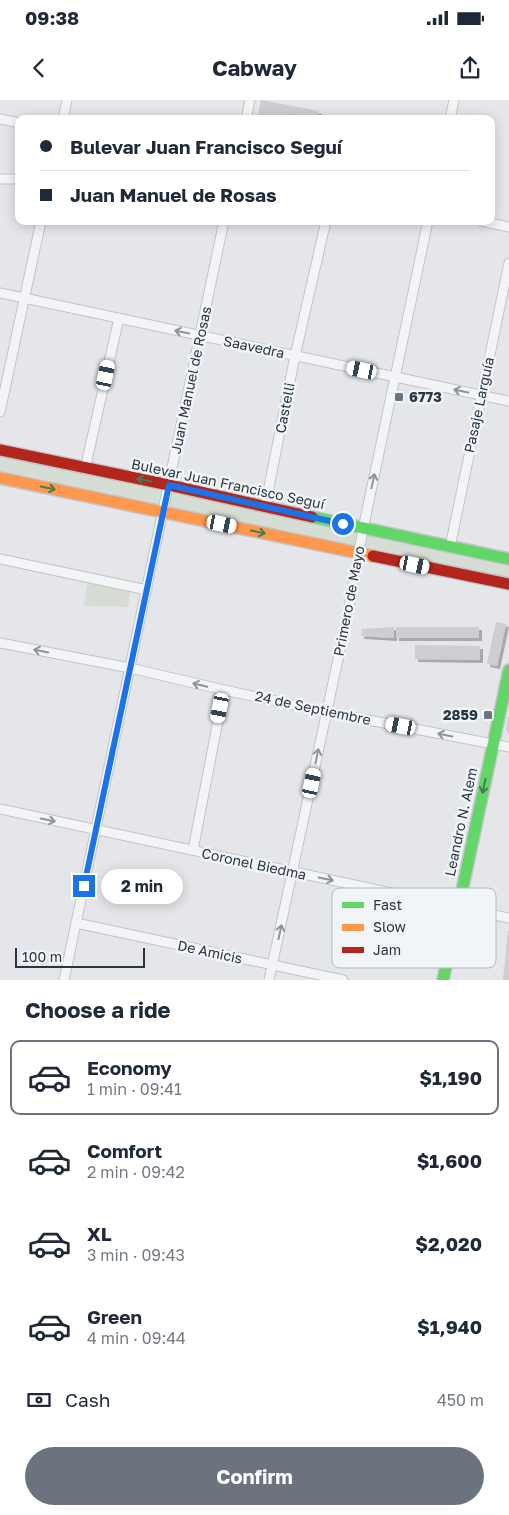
<!DOCTYPE html>
<html lang="en">
<head>
<meta charset="utf-8">
<style>
  :root { --surface:#fff; --page:#f2f2f3; --text:#1f2937; --muted:#747a83; --line:#e0e1e3; --accent:#6a737e }
  body { margin:0; font-family:"Golos Text",sans-serif; background:var(--page); color:var(--text); height:100vh; display:flex; flex-direction:column; font-size:19px; white-space:nowrap }
  * { box-sizing:border-box; margin:0 }
  p { font-size:16px; color:var(--muted) }
  .icon { flex:none; width:28px; height:28px; fill:none; stroke:currentColor; stroke-width:2; stroke-linecap:round; stroke-linejoin:round }
  .map { position:relative; height:880px; overflow:hidden }
  .drawer { display:flex; flex-direction:column; background:var(--surface); flex:1 }
  .drawer>* { flex:none }
  .banner { position:absolute; left:15px; top:15px; width:480px; height:110px; border-radius:10px; box-shadow:0 2px 12px #0003; display:grid; align-content:center; height:110px; padding:0 25px; background:var(--surface) }
  .scale { position:absolute; left:15px; bottom:12px; width:130px; box-sizing:border-box; padding-left:5px; border:2px solid #283544; border-top:0; font-size:14px; line-height:18px; white-space:nowrap; color:#283544; -webkit-text-stroke:4px #f1f5f8; paint-order:stroke }
  .end { position:absolute; width:22px; height:22px; margin:-11px; border:6px solid #1a73e8; background:#fff; box-shadow:0 0 0 2px #fff }
  .from { border-radius:50% }
  .bubble { position:absolute; height:35px; border-radius:18px; background:var(--surface); box-shadow:0 2px 12px #0003; font-size:16px; font-weight:700; line-height:35px; text-align:center }
  .car { position:absolute; width:15px; height:30px; margin:-15px -8px; border-radius:6px; box-shadow:0 0 4px 1px #0007; background:linear-gradient(#fff 24%,#345 0 40%,#fff 0 76%,#345 0 86%,#fff 0) }
  .banner b { display:flex; align-items:center; gap:18px; height:48px; font-size:19px }
  .banner b+b { border-top:1px solid var(--line) }
  .banner i { width:12px; height:12px; background:var(--text) }
  ul { padding:0; list-style:none }
  li { display:flex; align-items:center; gap:15px; height:75px; margin:0 10px 8px; padding:0 15px; border:2px solid transparent; border-radius:10px }
  li div { flex:1 }
  li b { display:block; font-size:19px }
  li em { font-style:normal; font-weight:700 }
  li.current { border-color:var(--accent) }
  li>.icon { width:45px; height:45px; stroke-width:1.5 }
  h2 { padding:0 25px; font-size:22px; line-height:60px }
  .pay { display:flex; align-items:center; gap:12px; height:55px; padding:0 25px; font-size:19px }
  .pay p { margin-inline-start:auto }
  .action { display:flex; gap:10px; margin-top:auto; padding:10px 25px }
  .action a { flex:1; height:58px; border-radius:30px; background:var(--accent); color:#fff; font-size:20px; font-weight:700; line-height:58px; text-align:center }
  .status { display:flex; justify-content:space-between; align-items:center; height:35px; padding:0 25px; background:var(--surface); direction:ltr }
  .status svg { height:14px; fill:currentColor }
  header { display:flex; justify-content:space-between; align-items:center; height:65px; padding:0 25px; background:var(--surface); font-size:22px; font-weight:700 }
  .map>svg:first-child { display:block }
  .green { fill:#d5ddd4 }
  .building { fill:#ccced1; filter:url(#shadow) }
  .lines { fill:none; stroke-linecap:round; stroke-linejoin:round }
  .street-casing { stroke:#c2c4c7; stroke-width:11 }
  .fast-casing { stroke:#c2c4c7; stroke-width:14 }
  .slow-casing { stroke:#c2c4c7; stroke-width:14 }
  .jam-casing { stroke:#c2c4c7; stroke-width:14 }
  .street { stroke:#f3f4f6; stroke-width:9 }
  .fast { stroke:#63d668; stroke-width:11 }
  .slow { stroke:#ff974d; stroke-width:11 }
  .jam { stroke:#b3261e; stroke-width:11 }
  .oneway { stroke:#8e949d }
  .oneway2 { stroke:#437d54 }
  .route { stroke:#1a73e8; stroke-width:6 }
  .poi-dot { fill:#6a737e; stroke:#f1f5f8; stroke-width:2 }
  .labels { text-anchor:middle; stroke-width:5; stroke-linejoin:round; paint-order:stroke }
  .street-label { font-size:14px; fill:#283544; stroke:#f1f5f8 }
  .poi-label { font-size:14px; font-weight:bold; fill:#283544; stroke:#f1f5f8; text-anchor:start }
  .key { fill:#f1f5f8; stroke:#b5bbc2; stroke-width:1 }
  .key-label { font-size:14px; fill:#283544 }
</style>
</head>
<body>
<div class="status"><b>09:38</b><svg viewBox="0 0 49 12"><path d="M0 12V9h3v3zM5 12V6h3v6zM10 12V3h3v9zM15 12V0h3v12zM26 1h20v11H26zM47 4h2v5h-2z"/></svg></div>
<header><svg class="icon" aria-label="back" viewBox="0 0 24 24"><path d="M15 5l-7 7 7 7"/></svg>Cabway<svg class="icon" aria-label="share" viewBox="0 0 24 24"><path d="M12 15V3M7 8l5-5 5 5M5 13v7h14v-7"/></svg></header>
<div class="map">
<svg width="509" height="880" viewBox="0 0 509 880">
  <defs>
    <filter id="shadow"><feDropShadow dx="3" dy="3" stdDeviation="0" flood-color="#0004"/></filter>
  </defs>
  <rect width="100%" height="100%" fill="#e4e6e9"/>
  <!-- green -->
  <path class="green" d="M0 350 509 459V484L0 378Z
    M88 482 131 490 128 507 83 506Z"/>
  <!-- building -->
  <path class="building" d="M261 0 319 11 317 19H304L305 17 289 14 288 19H257Z
    M496 522 506 524 497 566 487 564Z
    M394 527V538L361 536 362 529Z
    M396 527H479V538H396Z
    M415 545 480 546V560L415 559Z
    M508 617H509V634L506 629Z
    M508 831H509V880H503Z"/>
  <g class="lines">
    <!-- street casing -->
    <g class="street-casing">
      <path id="street" d="M0 19 19 23
        M63 19 67 0
        M246 19 250 0
        M450 19 454 0
        M0 79H19
        M481 121 509 127
        M0 193 509 301
        M0 312 41 121
        M85 369 119 218
        M265 407 295 256 326 121
        M450 447 509 163
        M0 459 147 490
        M0 543 130 568 224 590 327 612 509 647
        M0 709 509 818
        M193 750 224 590
        M76 823 343 880
        M64 880 224 121
        M269 880 348 513 363 429 428 121"/>
    </g>
    <!-- fast casing -->
    <g class="fast-casing">
      <path id="fast" d="M312 417 509 459
        M443 880 509 570"/>
    </g>
    <!-- slow casing -->
    <g class="slow-casing">
      <path id="slow" d="M0 378 373 456"/>
    </g>
    <!-- jam casing -->
    <g class="jam-casing">
      <path id="jam" d="M0 350 169 385 312 417
        M373 456 509 484"/>
    </g>
    <!-- street -->
    <use href="#street" class="street"/>
    <!-- fast -->
    <use href="#fast" class="fast"/>
    <!-- slow -->
    <use href="#slow" class="slow"/>
    <!-- jam -->
    <use href="#jam" class="jam"/>
  </g>
  <!-- one-way arrows -->
  <defs><path id="oneway-shaft" d="M-6 0H5M1.5-3L5.5 0L1.5 3" fill="none" stroke-width="1.6" stroke-linecap="round" stroke-linejoin="round" transform="scale(1.25)"/></defs>
  <g class="oneway">
    <use href="#oneway-shaft" transform="translate(182 232) rotate(-168)"/>
    <use href="#oneway-shaft" transform="translate(461 291) rotate(-168)"/>
    <use href="#oneway-shaft" transform="translate(373 381) rotate(-78)"/>
    <use href="#oneway-shaft" transform="translate(41 551) rotate(-169)"/>
    <use href="#oneway-shaft" transform="translate(200 585) rotate(-167)"/>
    <use href="#oneway-shaft" transform="translate(445 635) rotate(-169)"/>
    <use href="#oneway-shaft" transform="translate(317 656) rotate(-78)"/>
    <use href="#oneway-shaft" transform="translate(48 720) rotate(12)"/>
    <use href="#oneway-shaft" transform="translate(326 779) rotate(12)"/>
    <use href="#oneway-shaft" transform="translate(280 832) rotate(-78)"/>
  </g>
  <g class="oneway2">
    <use href="#oneway-shaft" transform="translate(144 380) rotate(-169)"/>
    <use href="#oneway-shaft" transform="translate(48 388) rotate(12)"/>
    <use href="#oneway-shaft" transform="translate(258 432) rotate(12)"/>
    <use href="#oneway-shaft" transform="translate(484 686) rotate(102)"/>
  </g>
  <g class="lines">
    <!-- route -->
    <path class="route" d="M84 786 169 385 343 424"/>
  </g>
  <!-- markers -->
  <g class="poi-dot">
    <rect x="394" y="292" width="10" height="10" rx="2.5"/>
    <rect x="483" y="610" width="10" height="10" rx="2.5"/>
  </g>
  <g class="labels">
    <!-- street labels -->
    <g class="street-label">
      <text transform="translate(254 247) rotate(12)" y="5">Saavedra</text>
      <text transform="translate(191 280) rotate(-78)" y="5">Juan Manuel de Rosas</text>
      <text transform="translate(479 305) rotate(-78)" y="5">Pasaje Larguía</text>
      <text transform="translate(285 308) rotate(-79)" y="5">Castelli</text>
      <text transform="translate(228 384) rotate(12)" y="5">Bulevar Juan Francisco Seguí</text>
      <text transform="translate(349 501) rotate(-79)" y="5">Primero de Mayo</text>
      <text transform="translate(313 608) rotate(12)" y="5">24 de Septiembre</text>
      <text transform="translate(461 722) rotate(-78)" y="5">Leandro N. Alem</text>
      <text transform="translate(254 764) rotate(12)" y="5">Coronel Biedma</text>
      <text transform="translate(210 852) rotate(12)" y="5">De Amicis</text>
    </g>
    <!-- poi labels -->
    <g class="poi-label">
      <text x="409" y="302">6773</text>
      <text x="478" y="620" text-anchor="end">2859</text>
    </g>
  </g>
  <!-- legend -->
  <rect x="332" y="788" width="164" height="80" rx="8" class="key"/>
  <rect x="342" y="802" width="22" height="6" fill="#63d668"/>
  <rect x="342" y="824" width="22" height="7" fill="#ff974d"/>
  <rect x="342" y="847" width="22" height="6" fill="#b3261e"/>
  <g class="key-label">
    <text x="373" y="810">Fast</text>
    <text x="373" y="832">Slow</text>
    <text x="373" y="855">Jam</text>
  </g>
</svg>
<div class="scale">100 m</div>
<i class="end from" style="left:343px;top:424px"></i>
<i class="end" style="left:84px;top:786px"></i>
<div class="bubble" style="left:101px;top:769px;width:82px">2 min</div>
<i class="car" style="left:362px;top:270px;rotate:282deg"></i>
<i class="car" style="left:106px;top:275px;rotate:12deg"></i>
<i class="car" style="left:222px;top:424px;rotate:102deg"></i>
<i class="car" style="left:415px;top:465px;rotate:102deg"></i>
<i class="car" style="left:220px;top:608px;rotate:191deg"></i>
<i class="car" style="left:401px;top:626px;rotate:281deg"></i>
<i class="car" style="left:312px;top:683px;rotate:12deg"></i>
<div class="banner">
<b><i class="from"></i>Bulevar Juan Francisco Seguí</b>
<b><i></i>Juan Manuel de Rosas</b>
</div>
</div>
<section class="drawer">
<h2>Choose a ride</h2>
<ul>
<li class="current"><svg class="icon" aria-label="car" viewBox="0 0 24 24"><path d="M5 17H2v-5l4-1 3-4h7l3 4 3 1v5h-3M9 17h6M6 11h13"/><circle cx="7" cy="17" r="2"/><circle cx="17" cy="17" r="2"/></svg><div><b>Economy</b><p>1 min · 09:41</p></div><em>$1,190</em></li>
<li><svg class="icon" aria-label="car" viewBox="0 0 24 24"><path d="M5 17H2v-5l4-1 3-4h7l3 4 3 1v5h-3M9 17h6M6 11h13"/><circle cx="7" cy="17" r="2"/><circle cx="17" cy="17" r="2"/></svg><div><b>Comfort</b><p>2 min · 09:42</p></div><em>$1,600</em></li>
<li><svg class="icon" aria-label="car" viewBox="0 0 24 24"><path d="M5 17H2v-5l4-1 3-4h7l3 4 3 1v5h-3M9 17h6M6 11h13"/><circle cx="7" cy="17" r="2"/><circle cx="17" cy="17" r="2"/></svg><div><b>XL</b><p>3 min · 09:43</p></div><em>$2,020</em></li>
<li><svg class="icon" aria-label="car" viewBox="0 0 24 24"><path d="M5 17H2v-5l4-1 3-4h7l3 4 3 1v5h-3M9 17h6M6 11h13"/><circle cx="7" cy="17" r="2"/><circle cx="17" cy="17" r="2"/></svg><div><b>Green</b><p>4 min · 09:44</p></div><em>$1,940</em></li>
</ul>
<div class="pay"><svg class="icon" aria-label="cash" viewBox="0 0 24 24"><path d="M3 7h18v10H3z"/><circle cx="12" cy="12" r="2"/></svg>Cash<p>450 m</p></div>
<div class="action"><a>Confirm</a></div>
</section>
</body>
</html>
